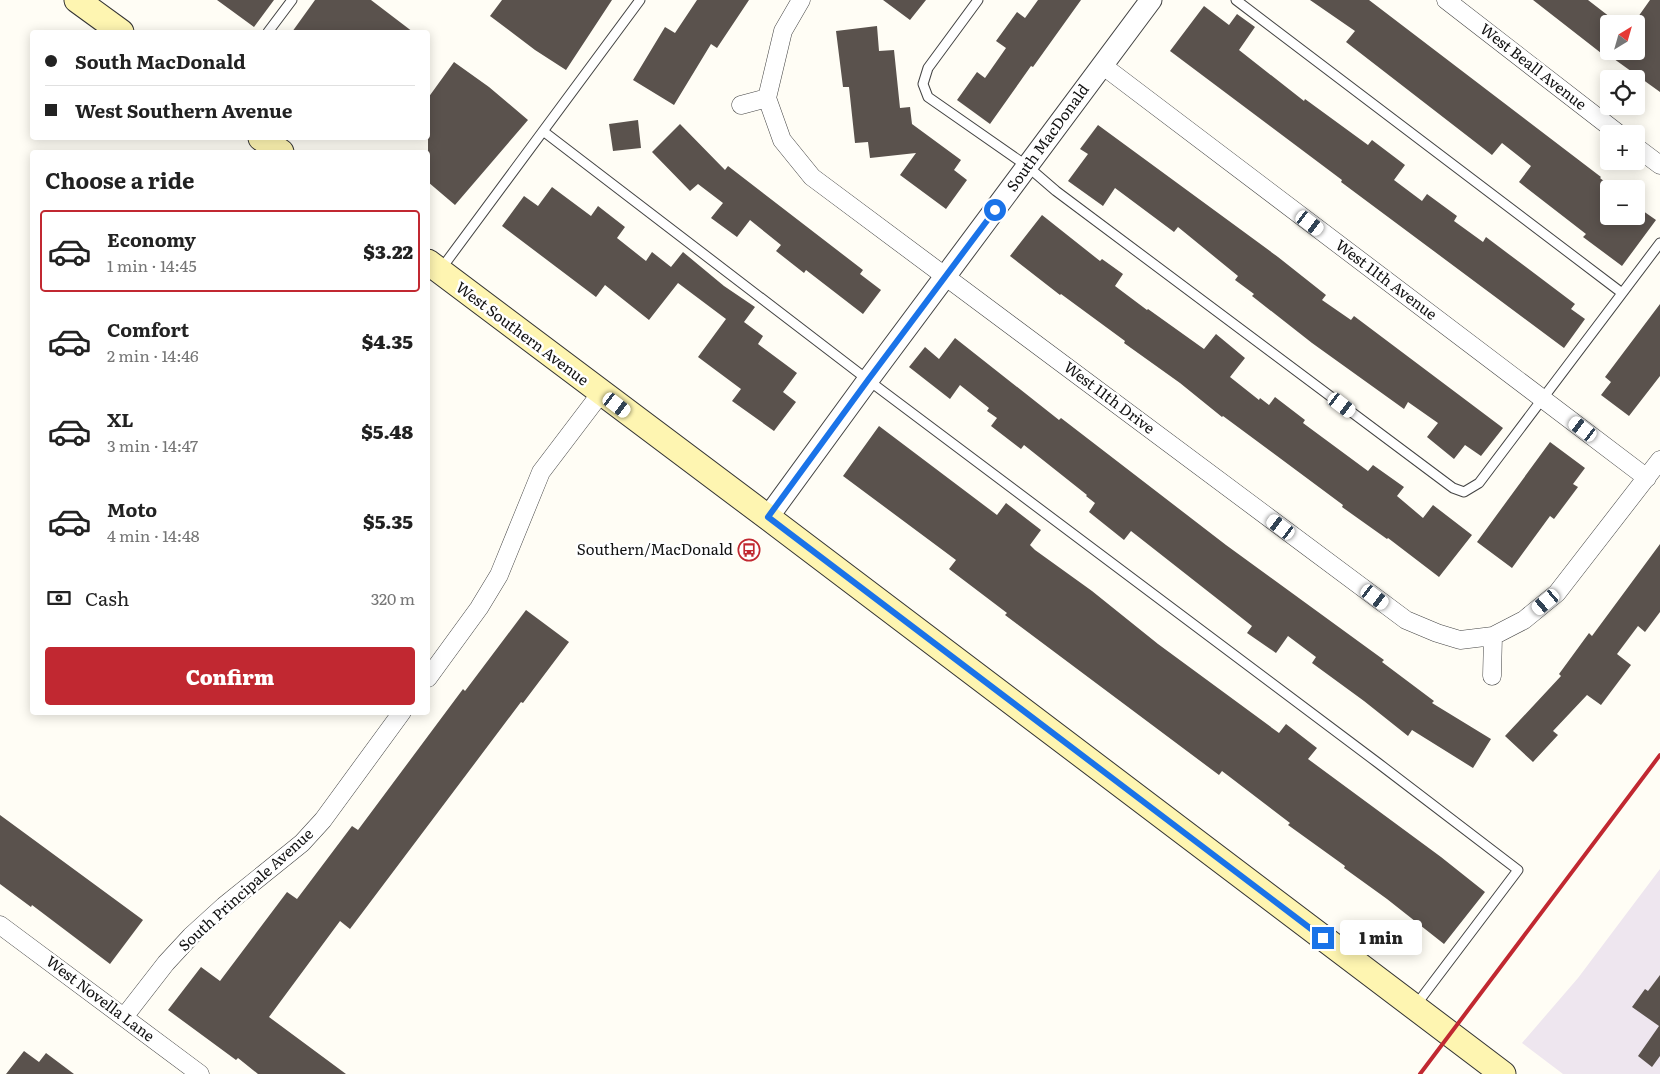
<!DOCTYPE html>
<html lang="en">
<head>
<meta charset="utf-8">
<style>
  :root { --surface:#fff; --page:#f2f2f2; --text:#222; --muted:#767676; --line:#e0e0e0; --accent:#c12831 }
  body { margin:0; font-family:Literata,serif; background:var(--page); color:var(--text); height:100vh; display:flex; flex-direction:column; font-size:19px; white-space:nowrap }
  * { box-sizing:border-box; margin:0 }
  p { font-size:16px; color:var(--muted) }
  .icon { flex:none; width:28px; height:28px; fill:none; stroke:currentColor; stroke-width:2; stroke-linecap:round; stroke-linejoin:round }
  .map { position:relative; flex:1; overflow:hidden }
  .sheet { position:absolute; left:30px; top:150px; width:400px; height:565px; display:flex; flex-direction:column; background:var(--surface); border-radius:5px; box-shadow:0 2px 12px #0003 }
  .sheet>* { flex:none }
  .hud { position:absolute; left:30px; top:30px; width:400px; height:110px; border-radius:5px; box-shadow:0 2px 12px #0003; display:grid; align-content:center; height:110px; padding:0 15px; background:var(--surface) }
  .needle { width:32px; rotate:37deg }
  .fabs { position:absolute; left:1600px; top:15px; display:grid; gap:10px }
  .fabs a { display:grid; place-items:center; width:45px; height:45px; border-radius:5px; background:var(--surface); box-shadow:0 2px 12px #0003; font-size:25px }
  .end { position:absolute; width:22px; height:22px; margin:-11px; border:6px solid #1a73e8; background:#fff; box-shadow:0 0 0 2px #fff }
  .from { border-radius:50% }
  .bubble { position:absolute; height:35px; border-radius:5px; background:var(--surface); box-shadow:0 2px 12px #0003; font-size:16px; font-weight:800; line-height:35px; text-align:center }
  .car { position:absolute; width:15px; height:30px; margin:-15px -8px; border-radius:6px; box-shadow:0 0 4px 1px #0007; background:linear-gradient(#fff 24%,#345 0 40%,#fff 0 76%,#345 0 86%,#fff 0) }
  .hud b { display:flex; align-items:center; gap:18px; height:48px; font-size:19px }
  .hud b+b { border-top:1px solid var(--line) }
  .hud i { width:12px; height:12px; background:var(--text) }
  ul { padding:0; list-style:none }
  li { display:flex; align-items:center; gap:15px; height:82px; margin:0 10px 8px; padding:0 5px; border:2px solid transparent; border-radius:5px }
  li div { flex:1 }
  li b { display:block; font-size:19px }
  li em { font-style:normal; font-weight:800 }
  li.on { border-color:var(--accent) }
  li>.icon { width:45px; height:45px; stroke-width:1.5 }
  h2 { padding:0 15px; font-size:22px; line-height:60px }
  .pay { display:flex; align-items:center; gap:12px; height:55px; padding:0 15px; font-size:19px }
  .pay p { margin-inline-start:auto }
  .action { display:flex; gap:10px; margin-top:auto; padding:10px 15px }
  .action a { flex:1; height:58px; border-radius:5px; background:var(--accent); color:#fff; font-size:20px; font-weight:800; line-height:58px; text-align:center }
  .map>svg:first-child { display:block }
  .industrial { fill:#eee6ef }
  .building { fill:#5a524d }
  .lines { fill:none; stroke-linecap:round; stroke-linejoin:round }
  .service-casing { stroke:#444; stroke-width:11 }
  .minor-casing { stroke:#444; stroke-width:19 }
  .tertiary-casing { stroke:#444; stroke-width:23 }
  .secondary-casing { stroke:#333; stroke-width:27 }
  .service { stroke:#fff; stroke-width:9 }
  .minor { stroke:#fff; stroke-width:18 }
  .tertiary { stroke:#fff; stroke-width:21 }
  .secondary { stroke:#fef5b1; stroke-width:25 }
  .rail { stroke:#c12831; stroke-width:4 }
  .route { stroke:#1a73e8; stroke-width:6 }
  .labels { text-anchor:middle; stroke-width:5; stroke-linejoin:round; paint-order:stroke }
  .street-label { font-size:15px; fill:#111; stroke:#fff }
  .poi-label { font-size:15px; fill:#111; stroke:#fff; text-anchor:end }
</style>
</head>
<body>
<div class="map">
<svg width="1660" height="1074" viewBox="0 0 1660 1074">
  <rect width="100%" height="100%" fill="#fffdf5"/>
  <!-- industrial -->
  <path class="industrial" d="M1660 869V1074H1563L1522 1043 1578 978Z"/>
  <!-- building -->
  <path class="building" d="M217 0H274L254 27Z
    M315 0H371L413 32H292Z
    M502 0H612L566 70 535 50 490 16Z
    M697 0H749L717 48 711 44 674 105 633 80 665 27 675 33Z
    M883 0H926L910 20Z
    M1038 0H1081L1033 67 1031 66 990 124 957 100 977 72 985 78 1006 48 996 41 1017 12 1025 18Z
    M1310 0H1369L1601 177 1600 178 1614 189H1609V216H1636V206L1656 220 1622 266 1583 237 1586 234 1519 182 1531 166 1502 143 1492 155 1346 42 1355 31Z
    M1533 0H1588L1619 24H1609V51H1636V24H1633L1650 0H1660V92L1603 51 1601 53Z
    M1204 6 1229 25 1237 14 1255 27 1239 50 1304 101 1305 99 1368 145 1372 140 1405 165 1394 180 1422 201 1427 194 1457 216 1454 221 1483 242 1486 237 1575 304 1571 309 1585 319 1564 348 1341 182 1342 180 1170 51Z
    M877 26 879 51 894 50 900 108 910 107 912 124 961 160 954 170 967 180 946 209 900 175 916 153 870 158 868 142 855 143 849 87H843L836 31Z
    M454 62 489 87 528 120 455 205 428 182V98Z
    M638 120 641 148 613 151 609 124Z
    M680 124 725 170 728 166 863 270 860 274 881 290 863 314 806 270 804 273 776 251 781 245 750 220 737 237 711 218 723 203 698 184 690 191 652 152Z
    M1098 125 1278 257 1326 295 1322 300 1351 320 1354 316 1503 428 1481 456 1465 445 1454 459 1427 437 1438 423 1408 402 1404 409 1312 343 1252 296 1254 294 1235 280 1238 276 1178 227 1174 232 1115 188 1103 206 1068 181 1088 154 1080 149Z
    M552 187 591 216 598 206 625 227 617 238 646 261 652 252 671 267 683 252 724 286 755 307 744 322 763 336 758 344 797 373 783 392 796 402 774 431 732 401 741 389 698 357 726 319 678 283 649 320 605 285 596 297 502 226 524 196 538 206Z
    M1042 215 1100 261 1102 259 1123 274 1115 286 1147 310 1148 309 1204 349 1216 334 1245 358 1230 377 1259 400 1260 398 1269 405 1275 397 1305 420 1303 423 1368 471 1373 465 1404 487 1397 496 1423 518 1433 505 1472 535 1439 577 1388 538 1387 539 1342 507 1343 505 1223 416 1222 417 1180 383 1124 343 1125 341 1061 294 1060 295 1010 256Z
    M1660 304V376L1629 416 1601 395 1611 382 1605 377Z
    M955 338 1059 420 1061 418 1226 545 1384 660 1382 662 1434 701 1432 703 1491 739 1473 768 1412 730 1408 736 1364 701 1312 663 1316 657 1288 636 1276 653 1247 633 1252 626 1131 531 1124 540 1089 512 1095 503 1086 496 1087 495 1024 445 1021 449 991 426 997 418 987 411 989 408 960 385 950 399 909 367 925 347 939 359Z
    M879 426 997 515 1006 503 1041 530 1030 545 1035 550 1092 591 1158 644 1279 733 1286 724 1317 748 1308 759 1441 857 1485 892 1444 944 1387 899 1344 868 1345 866 1288 825 1290 823 1222 771 1219 775 1005 615 1007 613 949 569 956 560 843 476Z
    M1550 442 1585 468 1573 484 1578 487 1554 519 1550 516 1512 568 1477 542Z
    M1660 544V612L1645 632 1638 626 1617 654 1631 665 1601 705 1587 695 1553 731 1558 735 1533 762 1505 736 1561 676 1559 674 1589 633 1592 636Z
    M526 610 569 642 523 703 521 702 350 929 340 921 269 1017 346 1074H258L238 1058 236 1060 168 1010 201 967 220 981 287 892 297 899 352 826 358 830 463 689 465 691Z
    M0 815 143 920 110 964 32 905 31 907 0 884Z
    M1660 975V1056L1652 1067 1638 1056 1659 1026 1632 1007 1645 989 1648 991Z
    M24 1051 39 1062 46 1053 74 1074H6Z"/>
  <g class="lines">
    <!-- service casing -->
    <g class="service-casing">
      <path id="service" d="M978 0 928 68 923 84 928 97 1027 166 1056 191 1453 488 1464 492 1479 483 1660 243
        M1236 0 1622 293
        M268 32 292 0
        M543 131 868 380 1378 763 1518 870 1416 1005
        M441 269 640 0"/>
    </g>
    <!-- minor casing -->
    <g class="minor-casing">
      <path id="minor" d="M1446 0 1619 134
        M1102 65 1647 478
        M767 98 782 140 812 177 1406 620 1437 633 1460 640 1493 636 1524 620 1557 593 1660 460
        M767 98 783 31 801 0
        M741 105 767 98
        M1636 147 1660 165
        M1492 676 1493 636
        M428 678 479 608 499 575 541 472 601 393
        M0 925 200 1074
        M124 1017 166 963 191 936 224 906 302 843 323 820 402 712"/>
    </g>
    <!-- tertiary casing -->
    <g class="tertiary-casing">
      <path id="tertiary" d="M768 517 868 380 1151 0"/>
    </g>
    <!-- secondary casing -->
    <g class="secondary-casing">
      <path id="secondary" d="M77 0 121 32
        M261 138 281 152
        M428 262 778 525 1503 1074"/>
    </g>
    <!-- service -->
    <use href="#service" class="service"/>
    <!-- minor -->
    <use href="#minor" class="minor"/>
    <!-- tertiary -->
    <use href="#tertiary" class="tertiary"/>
    <!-- secondary -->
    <use href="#secondary" class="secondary"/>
    <!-- rail -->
    <path class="rail" d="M1420 1074 1660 755"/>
  </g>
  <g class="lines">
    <!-- route -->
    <path class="route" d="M995 210 868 380 768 517 1323 938"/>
  </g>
  <!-- icons -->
  <defs>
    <g id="bus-ring" transform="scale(1.125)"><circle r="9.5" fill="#fff" stroke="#c12831" stroke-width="1.5"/><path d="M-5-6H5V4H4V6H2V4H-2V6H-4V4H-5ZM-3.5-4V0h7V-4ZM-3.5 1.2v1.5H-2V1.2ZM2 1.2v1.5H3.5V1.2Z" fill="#c12831"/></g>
  </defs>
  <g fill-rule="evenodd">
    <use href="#bus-ring" x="749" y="550"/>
  </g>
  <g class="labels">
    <!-- street labels -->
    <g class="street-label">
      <text transform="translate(1533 67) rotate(38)" y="5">West Beall Avenue</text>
      <text transform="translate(1048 138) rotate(-54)" y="5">South MacDonald</text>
      <text transform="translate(1386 280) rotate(37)" y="5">West 11th Avenue</text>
      <text transform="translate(522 334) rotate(37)" y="5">West Southern Avenue</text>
      <text transform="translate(1109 398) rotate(37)" y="5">West 11th Drive</text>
      <text transform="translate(246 890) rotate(-42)" y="5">South Principale Avenue</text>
      <text transform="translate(100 999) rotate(37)" y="5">West Novella Lane</text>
    </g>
    <!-- poi labels -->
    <g class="poi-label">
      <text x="733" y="555">Southern/MacDonald</text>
    </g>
  </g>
</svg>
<div class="fabs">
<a><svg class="needle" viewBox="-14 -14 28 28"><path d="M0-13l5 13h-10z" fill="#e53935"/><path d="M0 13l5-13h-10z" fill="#767676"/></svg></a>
<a><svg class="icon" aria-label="locate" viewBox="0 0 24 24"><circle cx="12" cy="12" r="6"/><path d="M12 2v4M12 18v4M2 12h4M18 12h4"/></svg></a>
<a>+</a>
<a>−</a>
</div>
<i class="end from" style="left:995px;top:210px"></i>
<i class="end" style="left:1323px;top:938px"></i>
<div class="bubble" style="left:1340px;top:920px;width:82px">1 min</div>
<i class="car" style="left:1310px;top:223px;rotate:127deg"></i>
<i class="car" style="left:617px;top:405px;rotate:127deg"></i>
<i class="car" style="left:1342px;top:405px;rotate:127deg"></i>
<i class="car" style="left:1583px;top:429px;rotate:307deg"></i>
<i class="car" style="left:1281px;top:527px;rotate:307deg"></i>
<i class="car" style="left:1375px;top:597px;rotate:127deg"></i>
<i class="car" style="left:1546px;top:602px;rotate:230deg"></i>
<div class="hud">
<b><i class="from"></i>South MacDonald</b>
<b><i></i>West Southern Avenue</b>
</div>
<section class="sheet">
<h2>Choose a ride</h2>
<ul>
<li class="on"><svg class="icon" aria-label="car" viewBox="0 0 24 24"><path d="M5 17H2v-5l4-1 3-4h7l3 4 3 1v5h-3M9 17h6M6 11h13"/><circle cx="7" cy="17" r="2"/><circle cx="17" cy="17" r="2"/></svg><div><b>Economy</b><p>1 min · 14:45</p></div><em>$3.22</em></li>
<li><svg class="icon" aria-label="car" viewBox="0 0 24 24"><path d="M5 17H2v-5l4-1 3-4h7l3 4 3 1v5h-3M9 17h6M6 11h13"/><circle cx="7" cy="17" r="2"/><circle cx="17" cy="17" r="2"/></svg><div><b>Comfort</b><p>2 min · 14:46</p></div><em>$4.35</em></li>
<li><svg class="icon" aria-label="car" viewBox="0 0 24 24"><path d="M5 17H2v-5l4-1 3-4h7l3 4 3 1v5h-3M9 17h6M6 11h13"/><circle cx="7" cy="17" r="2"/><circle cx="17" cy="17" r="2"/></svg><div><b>XL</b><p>3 min · 14:47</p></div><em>$5.48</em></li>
<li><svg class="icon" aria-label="car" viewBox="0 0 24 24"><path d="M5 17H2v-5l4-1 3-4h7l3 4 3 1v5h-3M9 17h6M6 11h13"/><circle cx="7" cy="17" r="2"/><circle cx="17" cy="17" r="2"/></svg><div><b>Moto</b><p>4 min · 14:48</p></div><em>$5.35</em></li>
</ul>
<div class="pay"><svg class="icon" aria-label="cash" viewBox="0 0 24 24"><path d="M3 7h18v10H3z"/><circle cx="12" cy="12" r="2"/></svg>Cash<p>320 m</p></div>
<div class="action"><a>Confirm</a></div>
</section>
</div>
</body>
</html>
